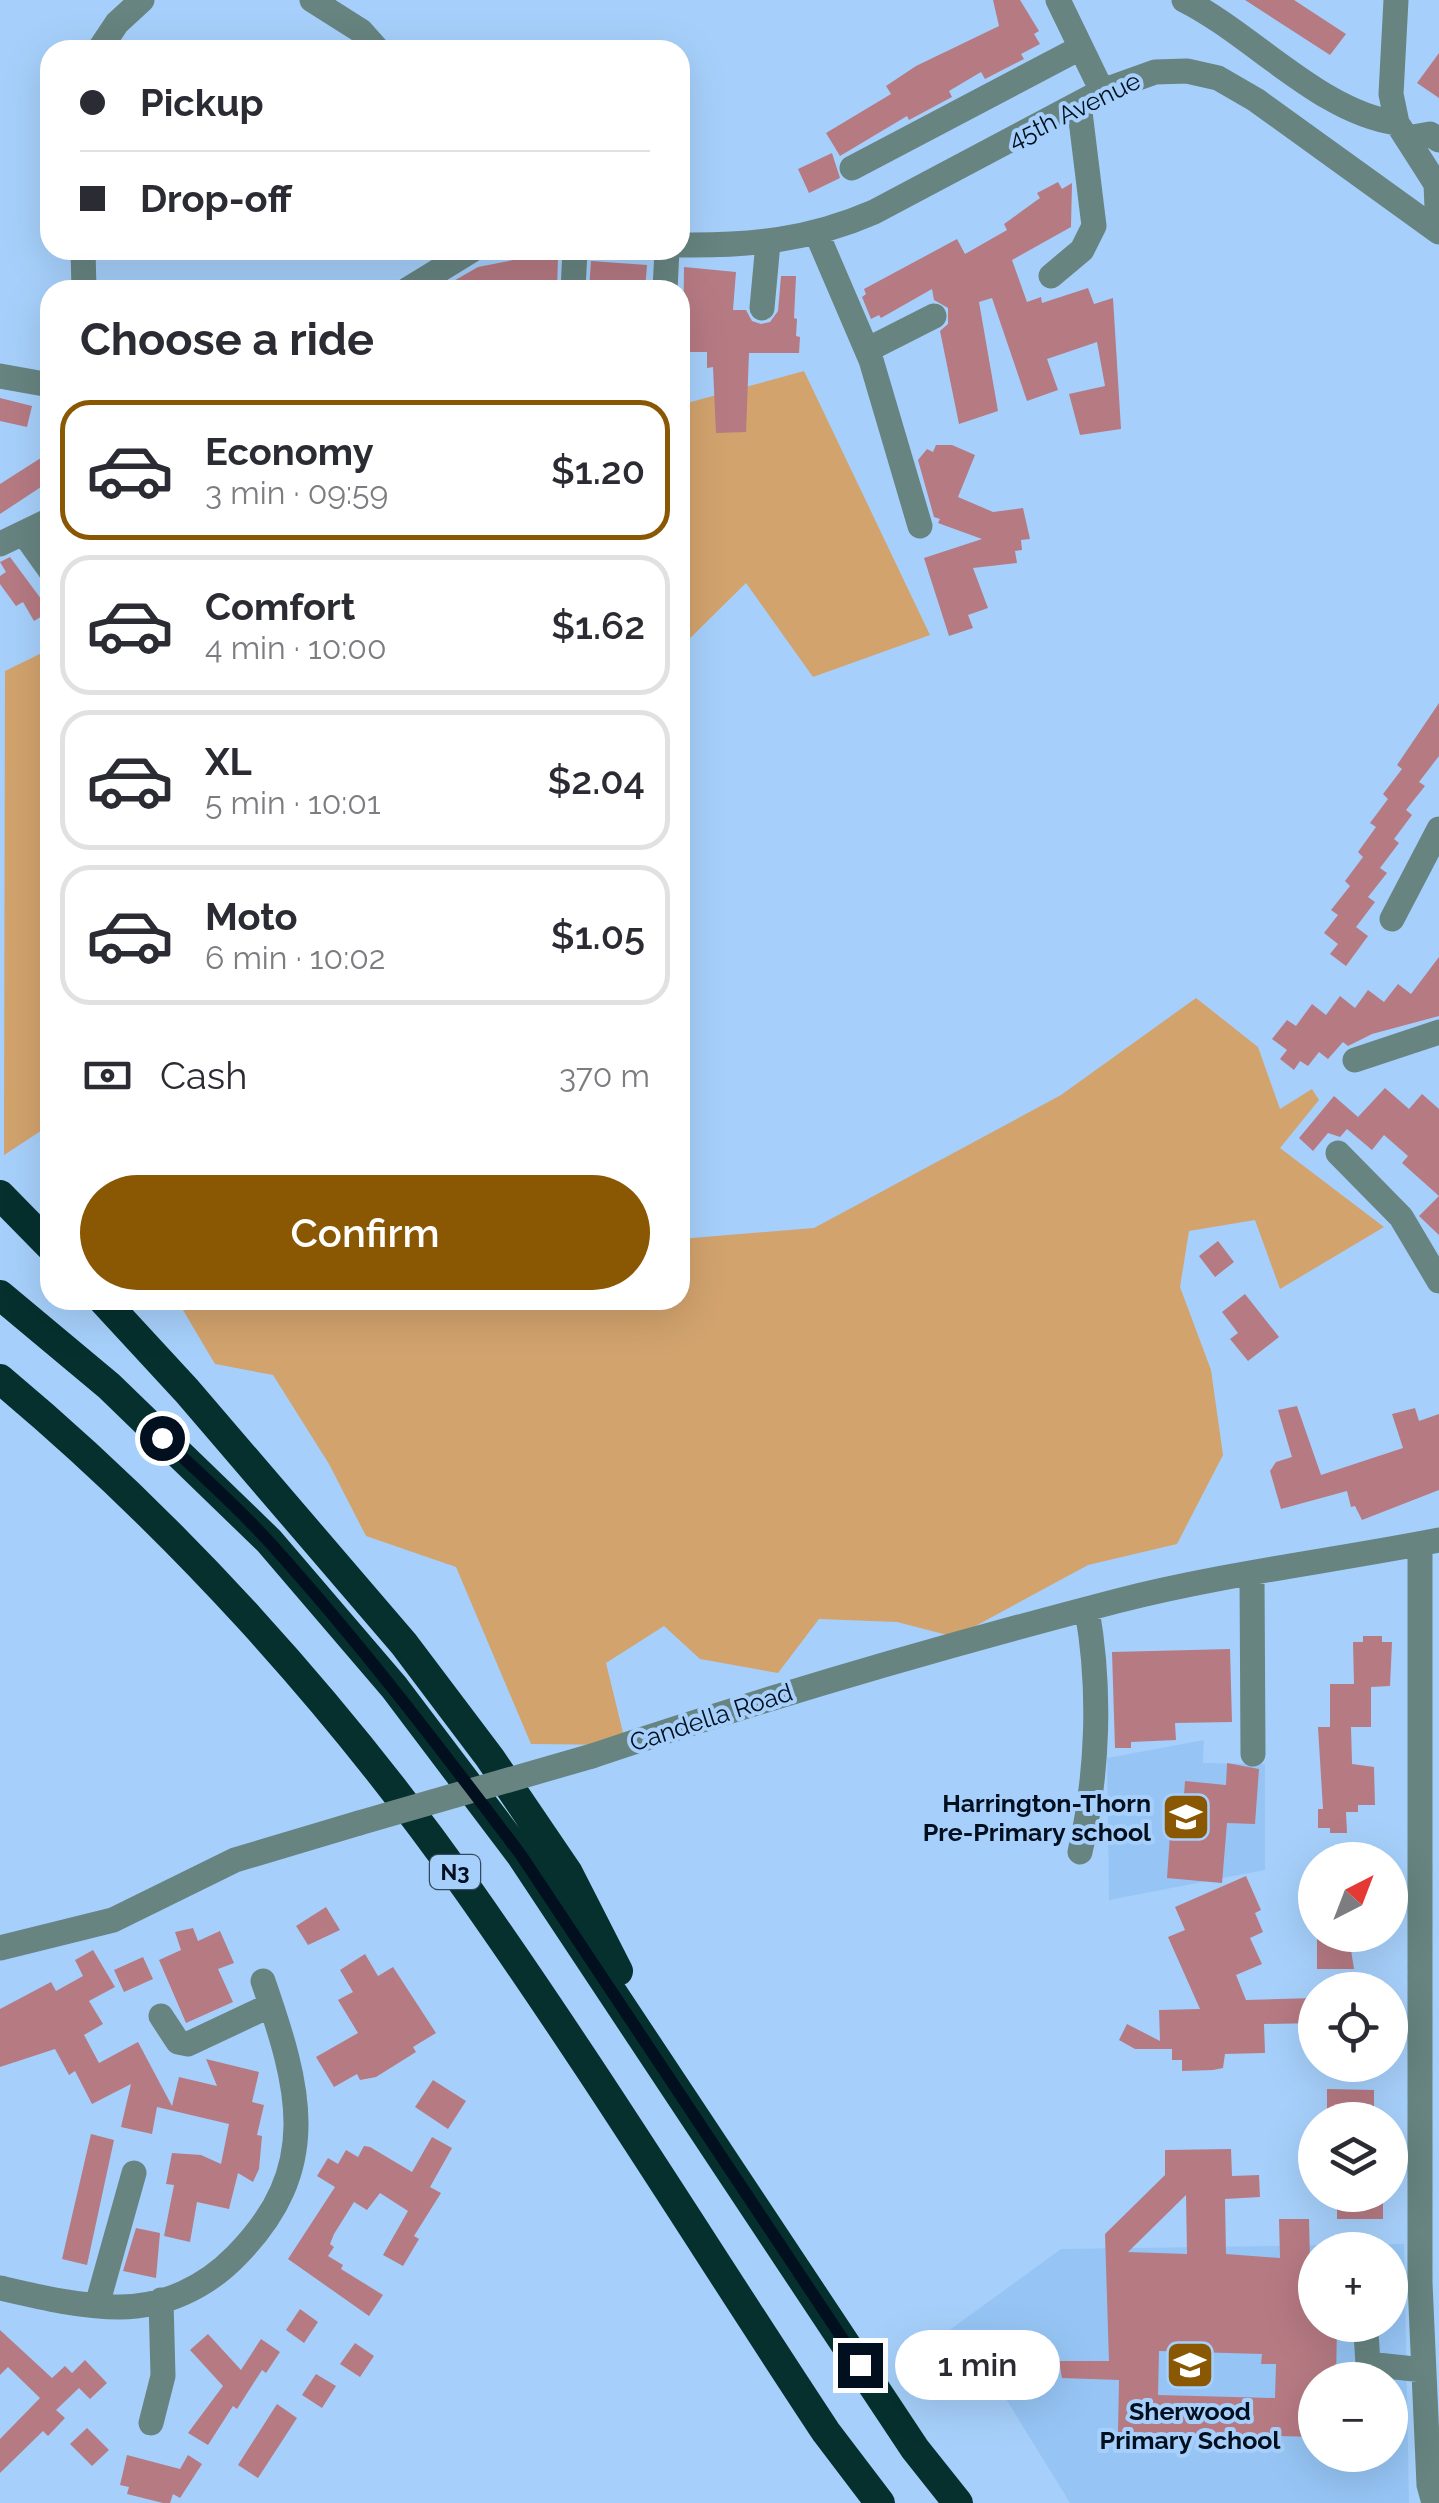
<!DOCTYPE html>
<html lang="en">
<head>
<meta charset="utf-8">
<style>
  :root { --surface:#fff; --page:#f2f2f3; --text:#2b2b33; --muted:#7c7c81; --line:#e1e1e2; --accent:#8a5703 }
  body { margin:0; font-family:Raleway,sans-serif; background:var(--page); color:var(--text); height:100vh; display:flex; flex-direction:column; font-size:38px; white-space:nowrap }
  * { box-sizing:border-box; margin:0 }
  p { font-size:32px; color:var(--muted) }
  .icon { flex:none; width:55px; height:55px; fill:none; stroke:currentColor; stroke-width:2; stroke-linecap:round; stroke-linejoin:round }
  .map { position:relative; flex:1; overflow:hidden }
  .sheet { position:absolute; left:40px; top:280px; width:650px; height:1030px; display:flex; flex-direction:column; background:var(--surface); border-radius:30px; box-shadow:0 10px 40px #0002 }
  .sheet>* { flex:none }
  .guide { position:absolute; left:40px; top:40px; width:650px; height:220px; border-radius:30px; box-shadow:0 10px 40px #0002; display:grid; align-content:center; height:220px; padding:0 40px; background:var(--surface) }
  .needle { width:65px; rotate:42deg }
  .buttons { position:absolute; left:1298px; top:1842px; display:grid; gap:20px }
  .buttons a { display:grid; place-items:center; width:110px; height:110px; border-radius:50%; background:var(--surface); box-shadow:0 10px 40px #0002; font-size:50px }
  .end { position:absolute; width:45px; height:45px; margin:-22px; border:12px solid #020f1e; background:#fff; box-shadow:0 0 0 5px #fff }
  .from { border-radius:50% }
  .bubble { position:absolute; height:70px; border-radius:35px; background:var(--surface); box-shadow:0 10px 40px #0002; font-size:32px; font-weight:600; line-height:70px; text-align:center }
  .guide b { display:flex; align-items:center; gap:35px; height:95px; font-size:38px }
  .guide b+b { border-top:2px solid var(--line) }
  .guide i { width:25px; height:25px; background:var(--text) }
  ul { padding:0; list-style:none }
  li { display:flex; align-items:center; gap:30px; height:140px; margin:0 20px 15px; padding:0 20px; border:5px solid var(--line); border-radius:30px }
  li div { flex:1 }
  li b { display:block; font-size:38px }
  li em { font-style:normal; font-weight:600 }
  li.selected { border-color:var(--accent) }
  li>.icon { width:90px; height:90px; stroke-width:1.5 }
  h2 { padding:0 40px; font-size:45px; line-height:120px }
  .pay { display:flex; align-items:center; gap:25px; height:110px; padding:0 40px; font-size:38px }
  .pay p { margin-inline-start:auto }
  .button { display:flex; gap:20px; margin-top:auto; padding:20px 40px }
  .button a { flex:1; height:115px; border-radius:60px; background:var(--accent); color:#fff; font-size:40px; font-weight:600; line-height:115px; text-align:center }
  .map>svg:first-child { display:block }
  .built { fill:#96c5f5; fill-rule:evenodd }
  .green { fill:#d2a36d }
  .building { fill:#b67a83; fill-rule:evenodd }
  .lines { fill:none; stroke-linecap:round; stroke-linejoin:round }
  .minor { stroke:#678481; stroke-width:25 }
  .highway { stroke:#05302e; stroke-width:30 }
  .minor-bridge { stroke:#678481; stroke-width:25 }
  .route { stroke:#020f1e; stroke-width:12 }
  .labels { text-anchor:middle; stroke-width:8; stroke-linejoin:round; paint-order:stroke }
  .shield { fill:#a6d0fb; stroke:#334960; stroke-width:2.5 }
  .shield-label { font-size:22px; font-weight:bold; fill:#020f1e }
  .street-label { font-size:25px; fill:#020f1e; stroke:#a6d0fb }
  .poi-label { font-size:25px; font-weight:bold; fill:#020f1e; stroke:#a6d0fb; text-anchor:end }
</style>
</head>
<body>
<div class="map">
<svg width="1439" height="2503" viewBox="0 0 1439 2503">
  <rect width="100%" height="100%" fill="#a6d0fb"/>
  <!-- built -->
  <path class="built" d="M1204 1740 1203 1763 1265 1764V1870L1109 1900 1107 1758Z
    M1404 2244 1409 2503H1070L1006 2399 944 2334 1061 2249ZM1315 2250H1390V2325H1315ZM1315 2380H1390V2455H1315Z"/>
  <!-- green -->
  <path class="green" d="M804 371 930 635 813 677 746 583 680 648V405Z
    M50 649V1125L4 1155 5 671Z
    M1196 998 1258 1047 1280 1109 1312 1089 1319 1100 1280 1148 1384 1227 1280 1289 1255 1220 1189 1231 1180 1287 1211 1370 1223 1455 1177 1544 1088 1565 955 1637 897 1622 819 1619 778 1673 700 1659 664 1626 606 1663 626 1745 531 1744 456 1567 366 1536 329 1464 273 1375 215 1364 177 1300H680V1239L814 1228 1061 1095Z"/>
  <!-- building -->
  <path class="building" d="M993 0H1020L1039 31 1034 34 1040 44 1021 54 1024 59 985 79 981 72 949 91 952 97 909 120 907 116 840 156 826 133 891 94 886 86 916 66 999 26Z
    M1245 0H1294L1346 34 1330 55Z
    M1439 53V98L1417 83Z
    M832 153 840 178 809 193 798 169Z
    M1058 182 1062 189 1072 183 1071 227 1012 260 1027 302 1041 297 1042 303 1088 288 1094 304 1113 298 1121 429 1080 435 1069 394 1105 386 1097 342 1047 359 1058 390 1027 401 992 298 979 302 998 411 959 424 940 331 948 324V308L934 300 932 289 881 318 879 315 871 319 862 297 866 294 864 289 957 239 965 254 1007 230 1004 224 1040 198 1037 193Z
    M534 256 558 258 557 290H438L478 267Z
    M591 261 647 265 645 290H589Z
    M684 267 736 272 733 310H746L752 321 761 324 770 322 778 311 781 276H796L794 318 797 319 796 336 800 337 799 353H749L746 432 716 433 713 367 707 368V352H683Z
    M0 398 32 406 27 427 0 421Z
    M936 445H952L975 455 958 497 993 512 1023 508 1030 539 1021 540 1022 550 1015 551 1017 563 973 568 988 608 968 615 973 628 949 636 924 558 982 539 938 523 940 519 934 517 918 460 927 449 933 452Z
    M44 456 50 466V481L0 514V484Z
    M10 557 50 611 34 621 23 602 16 606 0 584V576L6 572 0 562Z
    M1439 703V756L1419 782 1425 786 1406 810 1412 815 1394 839 1399 843 1380 868 1387 873 1368 897 1375 902 1356 927 1368 936 1346 966 1330 954 1338 944 1324 933 1338 915 1331 910 1350 886 1345 881 1363 857 1358 852 1376 827 1370 823 1388 799 1383 794 1402 769 1397 765Z
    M1439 957V1016L1372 1034 1348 1046 1343 1042 1328 1059 1319 1052 1308 1066 1300 1061 1294 1070 1280 1059 1287 1050 1272 1039 1287 1020 1296 1026 1312 1004 1326 1015 1340 996 1355 1008 1368 990 1384 1002 1398 984 1411 994Z
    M1385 1088 1409 1109 1422 1094 1439 1109V1235L1419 1216 1439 1196 1402 1163 1408 1156 1384 1135 1372 1150 1347 1129 1340 1137 1328 1133 1313 1151 1299 1138 1334 1096 1358 1117Z
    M1218 1241 1234 1262 1215 1277 1199 1256Z
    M1245 1294 1279 1337 1248 1361 1230 1339 1238 1333 1222 1312Z
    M1297 1406 1321 1475 1403 1448 1392 1414 1415 1408 1419 1421 1439 1414V1490L1362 1520 1355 1506 1351 1507 1347 1491 1281 1509 1270 1471 1276 1462 1292 1457 1278 1410Z
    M1363 1636H1382V1642H1392L1390 1686 1371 1687V1727H1351L1352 1764 1374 1767 1375 1805H1358V1812H1346L1347 1833H1330V1828H1318V1809H1323L1318 1727H1330V1684H1354L1353 1642H1363Z
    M1230 1649 1232 1722 1175 1723 1176 1740 1131 1742V1748H1115L1112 1652Z
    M1227 1763 1259 1769 1255 1824 1227 1823 1222 1883 1167 1878 1170 1835 1181 1836 1185 1781 1226 1785Z
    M1246 1876 1261 1910 1255 1913 1263 1932 1250 1938 1262 1964 1236 1975 1246 2000 1315 1998V2023L1264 2024 1265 2053 1225 2054 1223 2068 1213 2070 1182 2071V2060H1172V2049H1135L1119 2040 1127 2024 1160 2041 1159 2010 1200 2009 1168 1937 1185 1930 1175 1907Z
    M326 1907 340 1930 308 1945 296 1926Z
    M193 1928 198 1941 220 1931 234 1963 218 1969 233 2002 186 2023 159 1960 181 1950 175 1932Z
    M1317 1935 1349 1937 1354 1969H1317Z
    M93 1950 115 1987 89 2001 103 2024 84 2035 99 2063 138 2042 172 2106 179 2077 217 2086 206 2059 259 2072 252 2102 264 2105 257 2135 262 2136 259 2169 253 2182 238 2173 229 2209 197 2202 190 2242 164 2236 174 2185 166 2184 172 2153 201 2155 221 2164 229 2124 157 2107 152 2134 121 2127 131 2084 92 2104 75 2071 69 2075 55 2049 0 2067V2009L51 1982 56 1991 83 1976 75 1960Z
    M365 1954 378 1976 393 1967 436 2033 413 2047 416 2052 376 2077 360 2080 357 2074 334 2087 316 2057 358 2033 338 2000 353 1992 340 1970Z
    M143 1957 153 1979 124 1992 114 1970Z
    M433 2080 466 2101 448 2129 415 2107Z
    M1327 2089 1374 2090V2120H1327Z
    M91 2134 114 2140 87 2265 62 2259Z
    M432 2137 452 2148 430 2187 441 2193 414 2236 419 2239 403 2266 383 2255 408 2211 380 2193 367 2210 354 2202 334 2234 330 2244 334 2247 328 2256 343 2265 341 2269 383 2295 369 2316 288 2259 335 2187 317 2176 328 2158 338 2164 346 2150 358 2157 364 2146 370 2147 412 2172Z
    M1231 2149 1232 2176 1259 2175 1260 2197 1225 2199 1226 2254 1280 2258 1279 2219H1309L1310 2259 1315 2260V2325H1337L1336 2380H1315V2437L1118 2432 1119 2380 1062 2378 1059 2361H1109L1105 2234 1165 2175V2150ZM1186 2195 1187 2254 1128 2252ZM1159 2351 1262 2354 1261 2364H1276L1275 2398 1158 2395Z
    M1337 2195H1367V2201H1383V2219H1337Z
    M136 2228 160 2233 156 2278 123 2271Z
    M300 2309 318 2322 304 2343 286 2330Z
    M0 2330 52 2378 65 2366 72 2373 85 2360 107 2383 90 2399 79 2388 56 2410 65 2418 48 2436 43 2431 0 2473V2439L40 2398 8 2367 0 2375Z
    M208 2334 241 2370 261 2339 280 2352 266 2373 262 2370 237 2409 233 2406 208 2445 188 2433 223 2386 190 2350Z
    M355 2343 374 2356 360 2377 340 2364Z
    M316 2374 336 2386 322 2408 302 2395Z
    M277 2404 297 2418 258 2478 238 2465Z
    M87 2428 109 2450 92 2466 70 2444Z
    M127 2455 180 2469 188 2455 202 2464 180 2498 173 2494 170 2503H163L127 2494 129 2487 120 2485Z"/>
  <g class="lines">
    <!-- minor -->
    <path class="minor" d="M312 0 361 31 378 50
      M1058 0 1102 91
      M1184 0C1252 34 1321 113 1397 123
      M1396 0 1391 94 1397 123 1436 184 1438 231
      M99 50 117 23 142 0
      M1407 138 1430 134 1439 140
      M852 168 1080 48
      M817 234 871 360 920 526
      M680 245C750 246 810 240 874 212L1102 91 1155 72 1187 71 1218 78 1256 100 1439 232
      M83 250 84 290
      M1051 276 1082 250 1094 226 1079 104
      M407 290 472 250
      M573 290 575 250
      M665 290 667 250
      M762 308 768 243
      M867 350 934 316
      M0 376 50 385
      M25 535 50 570
      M0 544 50 520
      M1392 919 1439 829
      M1355 1060 1439 1032
      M1338 1153 1401 1217 1439 1281
      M1420 1544V2283L1429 2485 1434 2503
      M1252 1575 1253 1754
      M592 1756C765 1698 940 1647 1117 1601 1222 1574 1332 1561 1439 1540
      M1080 1852C1098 1774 1101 1689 1087 1610
      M0 1948 113 1920 235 1860 359 1823
      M161 2016 178 2042 188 2044 271 2005
      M0 2288C39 2297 80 2307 120 2307 164 2307 206 2287 236 2256 323 2168 300 2088 263 1981
      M97 2305 134 2173
      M1366 2332 1368 2364 1423 2370
      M151 2423 163 2376 161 2300"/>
    <!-- highway -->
    <path class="highway" d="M0 1195 50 1246
      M0 1295 109 1386 269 1541 394 1687 521 1855 915 2449 958 2503
      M103 1300 187 1391 404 1644 490 1758 568 1873 618 1971
      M0 1379C176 1526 336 1703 468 1890 593 2067 707 2252 826 2432L880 2503"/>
    <!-- minor-bridge -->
    <path class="minor-bridge" d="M359 1823 592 1756"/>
  </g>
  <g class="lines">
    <!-- route -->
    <path class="route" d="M162 1438C199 1473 238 1507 272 1545 361 1644 441 1749 521 1855L860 2365"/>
  </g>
  <!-- icons -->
  <defs>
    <g id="school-square" transform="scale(2.5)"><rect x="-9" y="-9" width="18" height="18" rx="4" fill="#8a5703" stroke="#a6d0fb"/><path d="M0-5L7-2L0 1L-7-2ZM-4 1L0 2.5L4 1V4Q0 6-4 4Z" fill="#fff"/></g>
  </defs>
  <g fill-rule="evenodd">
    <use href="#school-square" x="1186" y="1817"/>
    <use href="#school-square" x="1190" y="2365"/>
  </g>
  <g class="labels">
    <!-- shield labels -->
    <rect class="shield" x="430" y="1855" width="50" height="34" rx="8"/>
    <g class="shield-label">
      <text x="455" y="1880">N3</text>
    </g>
    <!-- street labels -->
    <g class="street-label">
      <text transform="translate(1074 110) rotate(-26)" y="9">45th Avenue</text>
      <text transform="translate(711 1717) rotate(-18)" y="9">Candella Road</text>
    </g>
    <!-- poi labels -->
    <g class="poi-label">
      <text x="1151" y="1812">Harrington-Thorn<tspan x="1151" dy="29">Pre-Primary school</tspan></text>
      <text x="1190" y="2420" text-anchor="middle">Sherwood<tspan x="1190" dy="29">Primary School</tspan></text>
    </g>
  </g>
</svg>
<div class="buttons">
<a><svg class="needle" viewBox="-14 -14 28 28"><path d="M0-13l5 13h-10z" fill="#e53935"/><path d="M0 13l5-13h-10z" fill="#7c7c81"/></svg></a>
<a><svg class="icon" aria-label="locate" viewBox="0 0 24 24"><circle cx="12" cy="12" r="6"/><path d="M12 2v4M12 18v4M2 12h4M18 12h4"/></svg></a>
<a><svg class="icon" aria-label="layers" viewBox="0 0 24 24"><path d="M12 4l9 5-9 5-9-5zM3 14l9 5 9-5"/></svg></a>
<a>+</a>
<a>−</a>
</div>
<i class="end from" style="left:162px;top:1438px"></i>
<i class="end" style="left:860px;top:2365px"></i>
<div class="bubble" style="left:895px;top:2330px;width:165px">1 min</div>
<div class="guide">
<b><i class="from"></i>Pickup</b>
<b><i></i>Drop-off</b>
</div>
<section class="sheet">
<h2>Choose a ride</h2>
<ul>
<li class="selected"><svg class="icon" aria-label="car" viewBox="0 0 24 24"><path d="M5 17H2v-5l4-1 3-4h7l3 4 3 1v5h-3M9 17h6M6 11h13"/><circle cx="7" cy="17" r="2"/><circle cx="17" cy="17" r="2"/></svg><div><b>Economy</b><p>3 min · 09:59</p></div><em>$1.20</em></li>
<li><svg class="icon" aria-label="car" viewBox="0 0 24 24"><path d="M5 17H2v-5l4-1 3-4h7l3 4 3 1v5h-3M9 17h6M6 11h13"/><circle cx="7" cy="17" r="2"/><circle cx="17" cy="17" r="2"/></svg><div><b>Comfort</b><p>4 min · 10:00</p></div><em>$1.62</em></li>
<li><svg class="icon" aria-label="car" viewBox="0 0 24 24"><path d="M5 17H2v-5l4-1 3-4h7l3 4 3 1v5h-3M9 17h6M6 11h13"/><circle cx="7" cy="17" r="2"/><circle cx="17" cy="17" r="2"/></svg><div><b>XL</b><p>5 min · 10:01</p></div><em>$2.04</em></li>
<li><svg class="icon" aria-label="car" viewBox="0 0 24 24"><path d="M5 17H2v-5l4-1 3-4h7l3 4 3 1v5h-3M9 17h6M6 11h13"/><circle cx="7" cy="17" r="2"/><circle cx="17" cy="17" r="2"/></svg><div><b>Moto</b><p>6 min · 10:02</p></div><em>$1.05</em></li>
</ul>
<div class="pay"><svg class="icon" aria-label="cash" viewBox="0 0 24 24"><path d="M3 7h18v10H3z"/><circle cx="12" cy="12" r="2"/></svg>Cash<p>370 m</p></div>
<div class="button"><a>Confirm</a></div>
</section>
</div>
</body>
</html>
